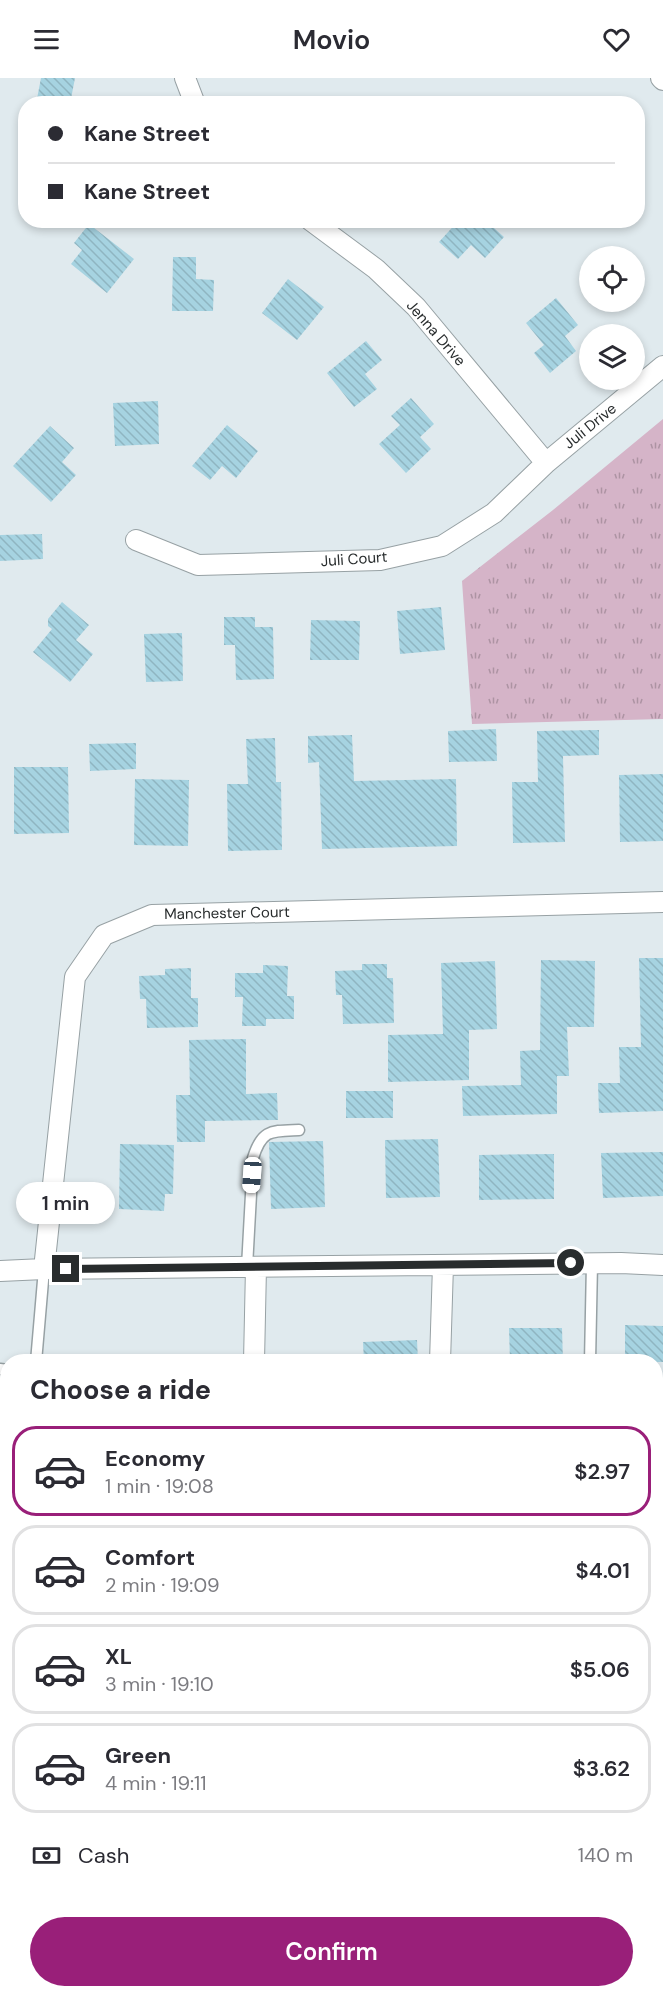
<!DOCTYPE html>
<html lang="en">
<head>
<meta charset="utf-8">
<style>
  :root { --surface:#fff; --page:#f7f7f7; --text:#2b2b33; --muted:#7c7c81; --line:#e1e1e2; --accent:#991f79 }
  body { margin:0; font-family:"DM Sans",sans-serif; background:var(--page); color:var(--text); height:100vh; display:flex; flex-direction:column; font-size:22px; white-space:nowrap }
  * { box-sizing:border-box; margin:0 }
  p { font-size:20px; color:var(--muted) }
  .icon { flex:none; width:33px; height:33px; fill:none; stroke:currentColor; stroke-width:2; stroke-linecap:round; stroke-linejoin:round }
  .map { position:relative; flex:1; overflow:hidden }
  .drawer { position:absolute; left:0px; top:1276px; width:663px; height:644px; display:flex; flex-direction:column; background:var(--surface); border-radius:24px 24px 0 0; box-shadow:0 3px 9px #0003 }
  .drawer>* { flex:none }
  .banner { position:absolute; left:18px; top:18px; width:627px; height:132px; border-radius:24px; box-shadow:0 3px 9px #0003; display:grid; align-content:center; height:132px; padding:0 30px; background:var(--surface) }
  .tools { position:absolute; left:579px; top:168px; display:grid; gap:12px }
  .tools a { display:grid; place-items:center; width:66px; height:66px; border-radius:50%; background:var(--surface); box-shadow:0 3px 9px #0003; font-size:30px }
  .end { position:absolute; width:27px; height:27px; margin:-14px; border:8px solid #282c2d; background:#fff; box-shadow:0 0 0 3px #fff }
  .from { border-radius:50% }
  .bubble { position:absolute; height:42px; border-radius:21px; background:var(--surface); box-shadow:0 3px 9px #0003; font-size:20px; font-weight:600; line-height:42px; text-align:center }
  .car { position:absolute; width:18px; height:36px; margin:-18px -9px; border-radius:8px; box-shadow:0 0 4px 2px #0007; background:linear-gradient(#fff 24%,#345 0 40%,#fff 0 76%,#345 0 86%,#fff 0) }
  .banner b { display:flex; align-items:center; gap:21px; height:57px; font-size:22px }
  .banner b+b { border-top:2px solid var(--line) }
  .banner i { width:15px; height:15px; background:var(--text) }
  ul { padding:0; list-style:none }
  li { display:flex; align-items:center; gap:18px; height:90px; margin:0 12px 9px; padding:0 18px; border:3px solid var(--line); border-radius:24px }
  li div { flex:1 }
  li b { display:block; font-size:22px }
  li em { font-style:normal; font-weight:600 }
  li.selected { border-color:var(--accent) }
  li>.icon { width:54px; height:54px; stroke-width:1.5 }
  h2 { padding:0 30px; font-size:27px; line-height:72px }
  .pay { display:flex; align-items:center; gap:15px; height:66px; padding:0 30px; font-size:22px }
  .pay p { margin-inline-start:auto }
  .action { display:flex; gap:12px; margin-top:auto; padding:12px 30px }
  .action a { flex:1; height:69px; border-radius:36px; background:var(--accent); color:#fff; font-size:24px; font-weight:600; line-height:69px; text-align:center }
  header { display:flex; justify-content:space-between; align-items:center; height:78px; padding:0 30px; background:var(--surface); font-size:27px; font-weight:600 }
  .map>svg:first-child { display:block }
  .park { fill:url(#park-tufts) }
  .building { fill:url(#building-back-hatch) }
  .lines { fill:none; stroke-linecap:round; stroke-linejoin:round }
  .service-casing { stroke:#97a1a4; stroke-width:13 }
  .minor-casing { stroke:#97a1a4; stroke-width:22 }
  .service { stroke:#fff; stroke-width:10 }
  .minor { stroke:#fff; stroke-width:20 }
  .route { stroke:#282c2d; stroke-width:8 }
  .labels { text-anchor:middle; stroke-width:5; stroke-linejoin:round; paint-order:stroke }
  .street-label { font-size:15px; fill:#282c2d; stroke:#fff }
</style>
</head>
<body>
<header><svg class="icon" aria-label="menu" viewBox="0 0 24 24"><path d="M4 6h16M4 12h16M4 18h16"/></svg>Movio<svg class="icon" aria-label="heart" viewBox="0 0 24 24"><path d="M12 20l-8-8c-3-5 5-10 8-4 3-6 11-1 8 4z"/></svg></header>
<div class="map">
<svg width="663" height="1919" viewBox="0 0 663 1919">
  <defs>
    <pattern id="park-tufts" width="24" height="20" patternUnits="userSpaceOnUse" patternTransform="scale(1.5)"><rect width="24" height="20" fill="#d5b4c8"/><path d="M3 7l-1-3M5 7V3M7 7l1-3M15 17l-1-3M17 17v-4M19 17l1-3" fill="none" stroke="#ad93a3"/></pattern>
    <pattern id="building-back-hatch" width="6" height="6" patternUnits="userSpaceOnUse" patternTransform="scale(1.5)"><rect width="6" height="6" fill="#a6d3e1"/><path d="M-1 5l2 2M0 0l6 6M5-1l2 2" fill="none" stroke="#8fb5c1"/></pattern>
  </defs>
  <rect width="100%" height="100%" fill="#e0eaee"/>
  <!-- park -->
  <path class="park" d="M663 341V641L472 646 462 503 553 432Z"/>
  <!-- building -->
  <path class="building" d="M41 0H75L70 26H36Z
    M459 142H485L504 159 485 180 471 167 458 181 439 164Z
    M89 146 134 181 107 215 71 186 82 172 74 165Z
    M173 179H196V201L214 202 213 233H172Z
    M288 201 324 229 297 262 262 235Z
    M556 220 578 247 565 258 576 273 550 295 534 275 544 267 526 245Z
    M366 263 382 282 365 296 377 311 354 329 327 295Z
    M411 320 434 346 420 359 431 371 406 395 379 366 400 347 391 338Z
    M158 323 159 366 115 368 113 325Z
    M227 347 258 373 236 400 222 388 210 402 192 388Z
    M50 348 74 370 62 384 76 397 51 424 13 388Z
    M42 456 43 481 0 483V457Z
    M62 524 89 547 76 562 93 576 70 604 33 574 52 551 48 548V541Z
    M441 529 445 572 400 576 397 533Z
    M224 539H255V549H273L274 601 236 602 235 567H224Z
    M311 542 360 543 359 582H310Z
    M182 555 183 603 146 604 144 556Z
    M496 651 497 683 449 684 448 653Z
    M599 652V677L563 678 565 764 513 765 512 704H538L537 653Z
    M352 657 354 703 456 701 457 768 322 771 319 684 308 685V658Z
    M275 660 276 704H281L282 772 228 773 227 706H248L246 661Z
    M136 665V691L90 693 89 666Z
    M14 689H68L69 755 14 756Z
    M663 696V763L620 764 619 697Z
    M135 701 189 702 188 768 134 767Z
    M639 880H663V1033L599 1035 598 1005H620L619 969H641Z
    M541 882 595 883 594 949H567L569 998H557V1036L463 1038 462 1008 521 1007 520 973 540 972Z
    M495 883 497 951 469 952V1002L388 1004V957L443 956 441 885Z
    M362 886H387V900H393L394 945 343 946 342 917H336L335 893 362 892Z
    M263 887 288 888 287 918H294V941H266V948H242L243 919H235V895H263Z
    M191 890V920H198V949L147 950 146 921H140L139 898 165 897V891Z
    M246 961V1016L277 1015 278 1042 205 1043V1064H177L176 1017H190L189 962Z
    M346 1013H393V1040H346Z
    M438 1061 440 1119 386 1120 385 1062Z
    M323 1063 325 1129 271 1131 269 1064Z
    M120 1066 174 1067 173 1116H165L164 1133 119 1131Z
    M663 1074V1118L603 1120 601 1075Z
    M554 1076V1121L479 1122V1077Z
    M625 1247 663 1248V1284H625Z
    M509 1250H562L563 1284H510Z
    M417 1262 418 1284H364L363 1264Z"/>
  <g class="lines">
    <!-- service casing -->
    <g class="service-casing">
      <path id="service" d="M247 1189 253 1080C262 1051 271 1053 299 1052
        M36 1284 44 1191
        M590 1284 592 1185
        M0 1291 8 1292
        M0 1447H8
        M0 1536H8
        M0 1563H8
        M0 1642H8
        M0 1869H8
        M31 1919 32 1912"/>
    </g>
    <!-- minor casing -->
    <g class="minor-casing">
      <path id="minor" d="M185 0 195 26
        M661 0 663 2
        M310 142 376 191 416 229 546 385
        M136 462 198 487 380 482 442 468 494 435 546 385 663 288
        M44 1191 75 899 104 857 152 837 663 824
        M0 1193 44 1191 621 1185 663 1187
        M254 1284 256 1189
        M440 1284 443 1187"/>
    </g>
    <!-- service -->
    <use href="#service" class="service"/>
    <!-- minor -->
    <use href="#minor" class="minor"/>
  </g>
  <g class="lines">
    <!-- route -->
    <path class="route" d="M66 1191 571 1185"/>
  </g>
  <g class="labels">
    <!-- street labels -->
    <g class="street-label">
      <text transform="translate(436 255) rotate(49)" y="5">Jenna Drive</text>
      <text transform="translate(590 348) rotate(-39)" y="5">Juli Drive</text>
      <text transform="translate(354 481) rotate(-4)" y="5">Juli Court</text>
      <text transform="translate(227 835) rotate(-1)" y="5">Manchester Court</text>
    </g>
  </g>
</svg>
<div class="tools">
<a><svg class="icon" aria-label="locate" viewBox="0 0 24 24"><circle cx="12" cy="12" r="6"/><path d="M12 2v4M12 18v4M2 12h4M18 12h4"/></svg></a>
<a><svg class="icon" aria-label="layers" viewBox="0 0 24 24"><path d="M12 4l9 5-9 5-9-5zM3 14l9 5 9-5"/></svg></a>
</div>
<i class="end from" style="left:571px;top:1185px"></i>
<i class="end" style="left:66px;top:1191px"></i>
<div class="bubble" style="left:16px;top:1104px;width:99px">1 min</div>
<i class="car" style="left:252px;top:1097px;rotate:184deg"></i>
<div class="banner">
<b><i class="from"></i>Kane Street</b>
<b><i></i>Kane Street</b>
</div>
<section class="drawer">
<h2>Choose a ride</h2>
<ul>
<li class="selected"><svg class="icon" aria-label="car" viewBox="0 0 24 24"><path d="M5 17H2v-5l4-1 3-4h7l3 4 3 1v5h-3M9 17h6M6 11h13"/><circle cx="7" cy="17" r="2"/><circle cx="17" cy="17" r="2"/></svg><div><b>Economy</b><p>1 min · 19:08</p></div><em>$2.97</em></li>
<li><svg class="icon" aria-label="car" viewBox="0 0 24 24"><path d="M5 17H2v-5l4-1 3-4h7l3 4 3 1v5h-3M9 17h6M6 11h13"/><circle cx="7" cy="17" r="2"/><circle cx="17" cy="17" r="2"/></svg><div><b>Comfort</b><p>2 min · 19:09</p></div><em>$4.01</em></li>
<li><svg class="icon" aria-label="car" viewBox="0 0 24 24"><path d="M5 17H2v-5l4-1 3-4h7l3 4 3 1v5h-3M9 17h6M6 11h13"/><circle cx="7" cy="17" r="2"/><circle cx="17" cy="17" r="2"/></svg><div><b>XL</b><p>3 min · 19:10</p></div><em>$5.06</em></li>
<li><svg class="icon" aria-label="car" viewBox="0 0 24 24"><path d="M5 17H2v-5l4-1 3-4h7l3 4 3 1v5h-3M9 17h6M6 11h13"/><circle cx="7" cy="17" r="2"/><circle cx="17" cy="17" r="2"/></svg><div><b>Green</b><p>4 min · 19:11</p></div><em>$3.62</em></li>
</ul>
<div class="pay"><svg class="icon" aria-label="cash" viewBox="0 0 24 24"><path d="M3 7h18v10H3z"/><circle cx="12" cy="12" r="2"/></svg>Cash<p>140 m</p></div>
<div class="action"><a>Confirm</a></div>
</section>
</div>
</body>
</html>
